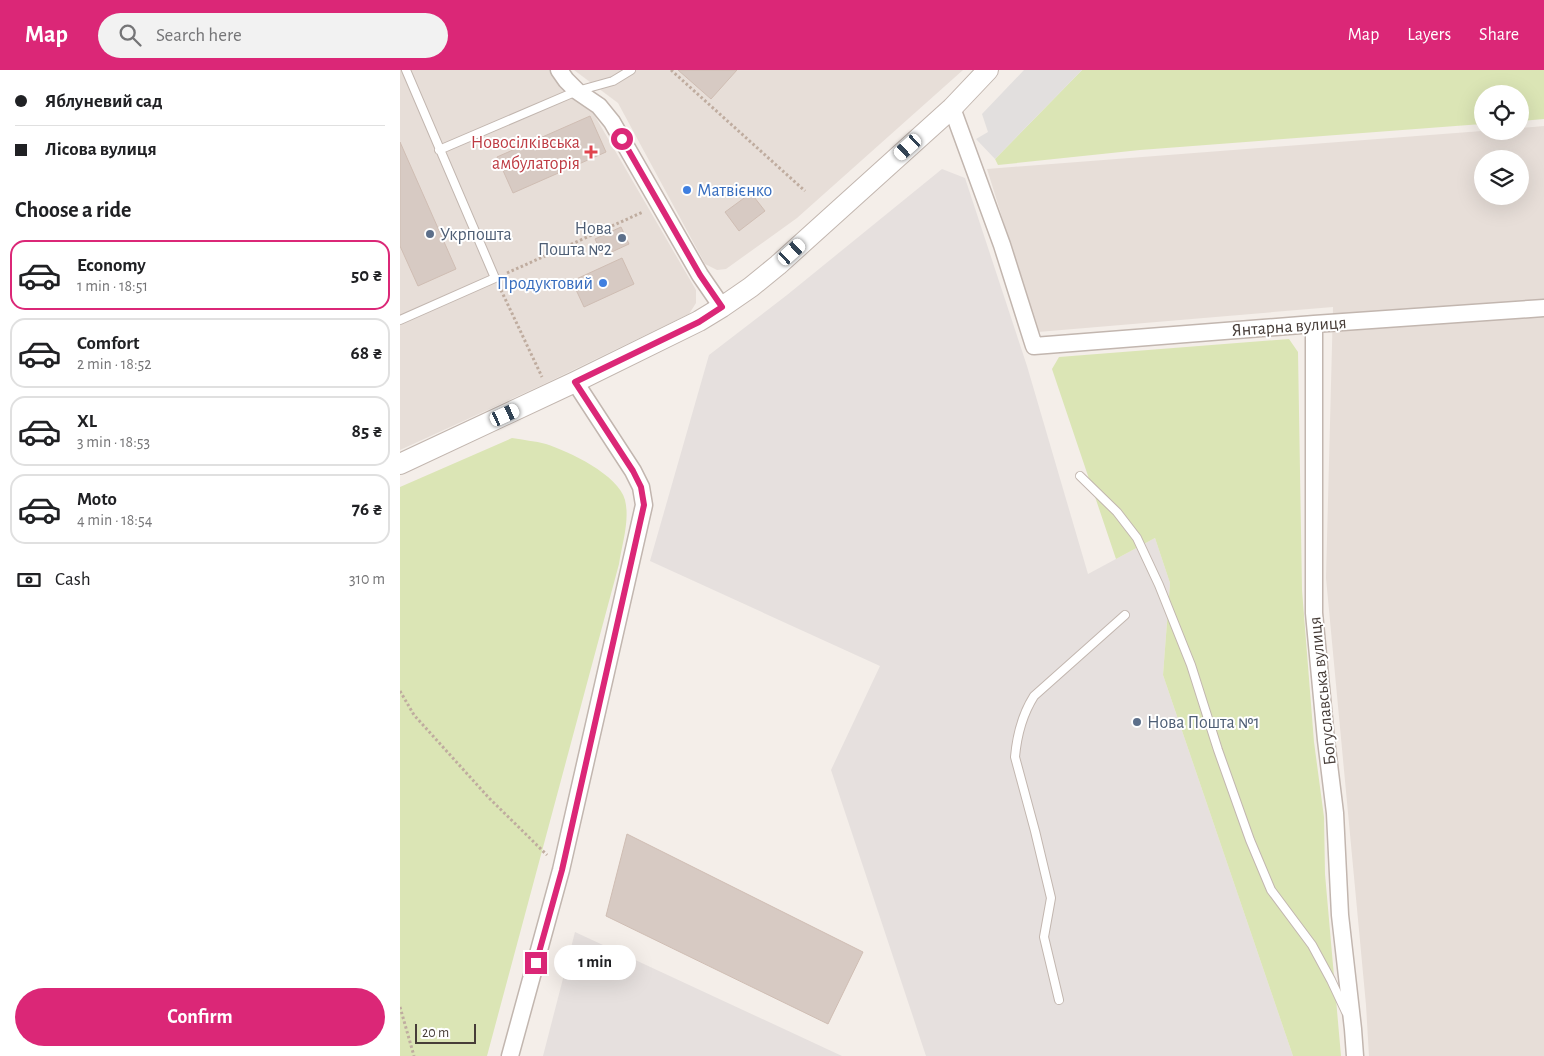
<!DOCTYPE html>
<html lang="en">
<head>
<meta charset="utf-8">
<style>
  :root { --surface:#fff; --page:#f2f2f2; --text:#202124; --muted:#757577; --line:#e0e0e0; --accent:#db2777 }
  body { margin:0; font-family:"Alegreya Sans",sans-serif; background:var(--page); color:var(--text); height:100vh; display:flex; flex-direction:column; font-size:19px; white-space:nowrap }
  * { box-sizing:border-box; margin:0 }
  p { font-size:16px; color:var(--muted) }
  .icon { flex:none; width:28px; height:28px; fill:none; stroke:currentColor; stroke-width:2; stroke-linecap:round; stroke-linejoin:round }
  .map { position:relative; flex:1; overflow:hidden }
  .panel { display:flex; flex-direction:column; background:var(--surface); width:400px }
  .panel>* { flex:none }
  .hud { display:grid; align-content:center; height:110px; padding:0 15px; background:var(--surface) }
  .controls { position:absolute; left:1074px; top:15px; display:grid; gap:10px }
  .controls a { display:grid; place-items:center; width:55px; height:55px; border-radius:50%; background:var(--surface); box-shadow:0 5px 20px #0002; font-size:25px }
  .scale { position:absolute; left:15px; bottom:12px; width:61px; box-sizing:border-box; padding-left:5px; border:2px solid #473d38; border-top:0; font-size:14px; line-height:18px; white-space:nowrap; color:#473d38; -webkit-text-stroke:4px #fff; paint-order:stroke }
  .end { position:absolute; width:22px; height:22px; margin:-11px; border:6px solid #db2777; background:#fff; box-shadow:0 0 0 2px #fff }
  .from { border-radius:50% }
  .bubble { position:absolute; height:35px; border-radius:18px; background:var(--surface); box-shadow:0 5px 20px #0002; font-size:16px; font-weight:600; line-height:35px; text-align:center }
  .car { position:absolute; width:15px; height:30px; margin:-15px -8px; border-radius:6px; box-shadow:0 0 4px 1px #0007; background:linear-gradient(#fff 24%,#345 0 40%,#fff 0 76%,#345 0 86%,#fff 0) }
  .hud b { display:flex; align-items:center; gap:18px; height:48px; font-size:19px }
  .hud b+b { border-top:1px solid var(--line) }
  .hud i { width:12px; height:12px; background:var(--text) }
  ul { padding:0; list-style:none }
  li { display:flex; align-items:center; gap:15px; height:70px; margin:0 10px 8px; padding:0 5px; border:2px solid var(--line); border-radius:15px }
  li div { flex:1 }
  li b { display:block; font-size:19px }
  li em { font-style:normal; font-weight:600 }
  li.on { border-color:var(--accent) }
  li>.icon { width:45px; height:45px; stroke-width:1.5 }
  h2 { padding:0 15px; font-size:22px; line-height:60px }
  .pay { display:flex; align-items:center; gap:12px; height:55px; padding:0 15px; font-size:19px }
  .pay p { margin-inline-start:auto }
  .action { display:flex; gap:10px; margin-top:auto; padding:10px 15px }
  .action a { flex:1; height:58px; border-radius:30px; background:var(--accent); color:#fff; font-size:20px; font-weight:600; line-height:58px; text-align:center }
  header { display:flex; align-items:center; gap:30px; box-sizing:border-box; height:70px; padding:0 25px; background:var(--accent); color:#fff }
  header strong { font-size:24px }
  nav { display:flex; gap:28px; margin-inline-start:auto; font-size:18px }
  .search { width:350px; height:45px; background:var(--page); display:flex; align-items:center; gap:12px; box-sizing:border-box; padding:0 18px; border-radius:28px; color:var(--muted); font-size:19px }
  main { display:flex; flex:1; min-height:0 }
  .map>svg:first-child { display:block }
  .residential { fill:#e7ded8; fill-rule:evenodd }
  .industrial { fill:#e6e0de }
  .green { fill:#dbe5b5 }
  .parking { fill:#e2dfde }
  .building { fill:#d7cac3; stroke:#cfbdb3 }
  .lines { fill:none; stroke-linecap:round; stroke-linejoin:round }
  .service-casing { stroke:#c2b6af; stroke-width:10 }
  .minor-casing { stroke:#c2b6af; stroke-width:19 }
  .tertiary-casing { stroke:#c2b6af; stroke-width:22 }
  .path { stroke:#bfac9f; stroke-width:3; stroke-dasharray:2.5 2.5; stroke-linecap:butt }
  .service { stroke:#fff; stroke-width:8 }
  .minor { stroke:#fff; stroke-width:16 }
  .tertiary { stroke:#fff; stroke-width:20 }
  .route { stroke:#db2777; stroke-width:6 }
  .health-dot { fill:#e0444e; stroke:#fff; stroke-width:2 }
  .shop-dot { fill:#3f7fe0; stroke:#fff; stroke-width:2 }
  .service-dot { fill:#5c6f8a; stroke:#fff; stroke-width:2 }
  .labels { text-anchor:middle; stroke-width:4; stroke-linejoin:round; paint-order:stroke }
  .health-label { font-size:18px; fill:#be3a42; stroke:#fff; text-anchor:end }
  .shop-label { font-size:18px; fill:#366cbe; stroke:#fff; text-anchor:start }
  .service-label { font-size:18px; fill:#4e5e75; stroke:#fff; text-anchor:start }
  .street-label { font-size:18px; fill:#473d38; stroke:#fff }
</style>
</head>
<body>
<header>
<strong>Map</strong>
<div class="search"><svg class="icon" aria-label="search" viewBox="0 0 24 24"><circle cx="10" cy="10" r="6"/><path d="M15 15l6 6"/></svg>Search here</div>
<nav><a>Map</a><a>Layers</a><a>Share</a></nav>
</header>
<main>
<section class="panel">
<div class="hud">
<b><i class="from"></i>Яблуневий сад</b>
<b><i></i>Лісова вулиця</b>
</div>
<h2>Choose a ride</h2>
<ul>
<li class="on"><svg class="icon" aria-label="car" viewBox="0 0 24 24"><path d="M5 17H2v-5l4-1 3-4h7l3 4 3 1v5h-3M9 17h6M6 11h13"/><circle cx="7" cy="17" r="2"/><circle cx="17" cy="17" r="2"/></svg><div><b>Economy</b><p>1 min · 18:51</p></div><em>50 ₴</em></li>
<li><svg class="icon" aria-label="car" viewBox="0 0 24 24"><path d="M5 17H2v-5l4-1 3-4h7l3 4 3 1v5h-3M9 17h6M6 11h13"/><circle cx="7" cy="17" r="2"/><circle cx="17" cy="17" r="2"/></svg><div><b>Comfort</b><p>2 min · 18:52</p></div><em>68 ₴</em></li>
<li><svg class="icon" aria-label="car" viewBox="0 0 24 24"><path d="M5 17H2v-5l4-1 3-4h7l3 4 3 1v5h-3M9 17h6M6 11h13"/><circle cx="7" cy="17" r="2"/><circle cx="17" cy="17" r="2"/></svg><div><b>XL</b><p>3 min · 18:53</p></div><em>85 ₴</em></li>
<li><svg class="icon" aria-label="car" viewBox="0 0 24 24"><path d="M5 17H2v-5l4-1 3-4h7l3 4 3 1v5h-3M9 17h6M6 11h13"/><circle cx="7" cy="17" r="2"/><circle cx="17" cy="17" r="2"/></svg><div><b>Moto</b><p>4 min · 18:54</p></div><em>76 ₴</em></li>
</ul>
<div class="pay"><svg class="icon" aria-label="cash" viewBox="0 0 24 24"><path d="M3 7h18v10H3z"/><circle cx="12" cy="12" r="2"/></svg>Cash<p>310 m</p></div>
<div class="action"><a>Confirm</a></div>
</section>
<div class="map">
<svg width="1144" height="986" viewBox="0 0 1144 986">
  <rect width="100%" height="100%" fill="#f4eee9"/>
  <!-- residential -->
  <path class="residential" d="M0 0H152L192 41 296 220V233L289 244 142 315 0 380Z
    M174 0H563L397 148 326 199 317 200 305 194 218 33Z
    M1144 56V986H969L966 935 926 508 933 237 638 262 587 99 1082 61H1120V58ZM1082 89H1120V126H1082Z"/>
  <!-- industrial -->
  <path class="industrial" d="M542 99 565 108 627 296 688 504 755 468 770 513 763 605 893 986H526L431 700 480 596 250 491 309 285 387 225Z
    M175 862 442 986H143Z"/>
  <!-- green -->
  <path class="green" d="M682 0H1144V49L1120 51V24H1082V54L740 80 598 95 595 89Z
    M889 269 898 282 902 520 914 672 924 747 925 804 941 986H893L763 605 770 513 755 468 716 489 652 299 659 287Z
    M112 368C123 370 135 371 146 374 168 381 219 405 225 430 230 450 222 474 219 494L87 986H0V417Z"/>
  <!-- parking -->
  <path class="parking" d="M624 0H682L595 89 576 69 588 62 582 44Z"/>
  <!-- building -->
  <path class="building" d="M278 0H337L311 29Z
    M190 46 206 82 113 123 97 87Z
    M0 72 56 199 18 216 0 176Z
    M351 123 365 141 339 161 325 142Z
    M221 157 229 174 203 186 195 169Z
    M222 188 234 214 184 237 172 211Z
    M227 764 463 882 428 954 206 846Z"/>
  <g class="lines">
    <!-- service casing -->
    <g class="service-casing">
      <path id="service" d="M39 80 177 21 213 11 231 0
        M0 250 95 208 6 0
        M680 406 717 442 737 468 759 515 791 595 818 680 850 770 871 820 912 875 931 910 946 942
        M659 930 644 867 651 828 635 761 615 687C617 664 622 645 634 626L725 545"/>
    </g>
    <!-- minor casing -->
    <g class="minor-casing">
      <path id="minor" d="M159 0 166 10 177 21 199 36 212 52 300 205 322 237
        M552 38 602 175 634 276 914 254 1144 238
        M914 254V543L926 670 935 743 940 845 953 959 955 986
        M110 986 161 800 244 435 241 417 233 401 175 312"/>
    </g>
    <!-- tertiary casing -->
    <g class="tertiary-casing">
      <path id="tertiary" d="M0 394 175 312 299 251 322 237 351 217 378 195 552 38 588 0"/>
    </g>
    <!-- path -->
    <path class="path" d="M271 0 405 121
      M107 203 243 142
      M101 220 142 307
      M0 621 14 645 89 728 147 785
      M0 937 14 986"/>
    <!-- service -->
    <use href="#service" class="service"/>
    <!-- minor -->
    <use href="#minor" class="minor"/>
    <!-- tertiary -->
    <use href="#tertiary" class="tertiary"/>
  </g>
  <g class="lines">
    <!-- route -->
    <path class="route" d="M136 893 162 800 244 435 241 417 233 401 175 312 299 252 322 237 300 205 222 69"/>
  </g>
  <!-- markers -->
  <path class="health-dot" d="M188.5 74.5h5v5h5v5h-5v5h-5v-5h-5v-5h5z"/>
  <g class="shop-dot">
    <circle cx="287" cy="120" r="5"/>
    <circle cx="203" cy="213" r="5"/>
  </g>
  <g class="service-dot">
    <circle cx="30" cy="164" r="5"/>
    <circle cx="222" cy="168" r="5"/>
    <circle cx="737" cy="652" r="5"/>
  </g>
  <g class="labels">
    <!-- health labels -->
    <g class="health-label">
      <text x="180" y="78">Новосілківська<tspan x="180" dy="21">амбулаторія</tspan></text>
    </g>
    <!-- shop labels -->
    <g class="shop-label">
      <text x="297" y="126">Матвієнко</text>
      <text x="193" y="219" text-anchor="end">Продуктовий</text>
    </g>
    <!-- service labels -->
    <g class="service-label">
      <text x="212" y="164" text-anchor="end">Нова<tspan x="212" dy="21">Пошта №2</tspan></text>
      <text x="40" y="170">Укрпошта</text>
      <text x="747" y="658">Нова Пошта №1</text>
    </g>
    <!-- street labels -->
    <g class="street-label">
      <text transform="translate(889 256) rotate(-4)" y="6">Янтарна вулиця</text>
      <text transform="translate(922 621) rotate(-96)" y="6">Богуславська вулиця</text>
    </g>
  </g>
</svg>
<div class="controls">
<a><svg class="icon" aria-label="locate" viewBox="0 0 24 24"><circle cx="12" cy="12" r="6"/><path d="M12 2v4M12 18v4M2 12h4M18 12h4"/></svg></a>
<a><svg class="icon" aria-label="layers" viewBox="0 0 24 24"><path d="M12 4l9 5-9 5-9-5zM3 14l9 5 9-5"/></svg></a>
</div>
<div class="scale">20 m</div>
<i class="end from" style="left:222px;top:69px"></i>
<i class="end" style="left:136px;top:893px"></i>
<div class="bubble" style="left:154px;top:875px;width:82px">1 min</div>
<i class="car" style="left:508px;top:77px;rotate:228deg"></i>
<i class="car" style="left:392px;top:182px;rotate:48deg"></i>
<i class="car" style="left:105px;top:345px;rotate:65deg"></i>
</div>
</main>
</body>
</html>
